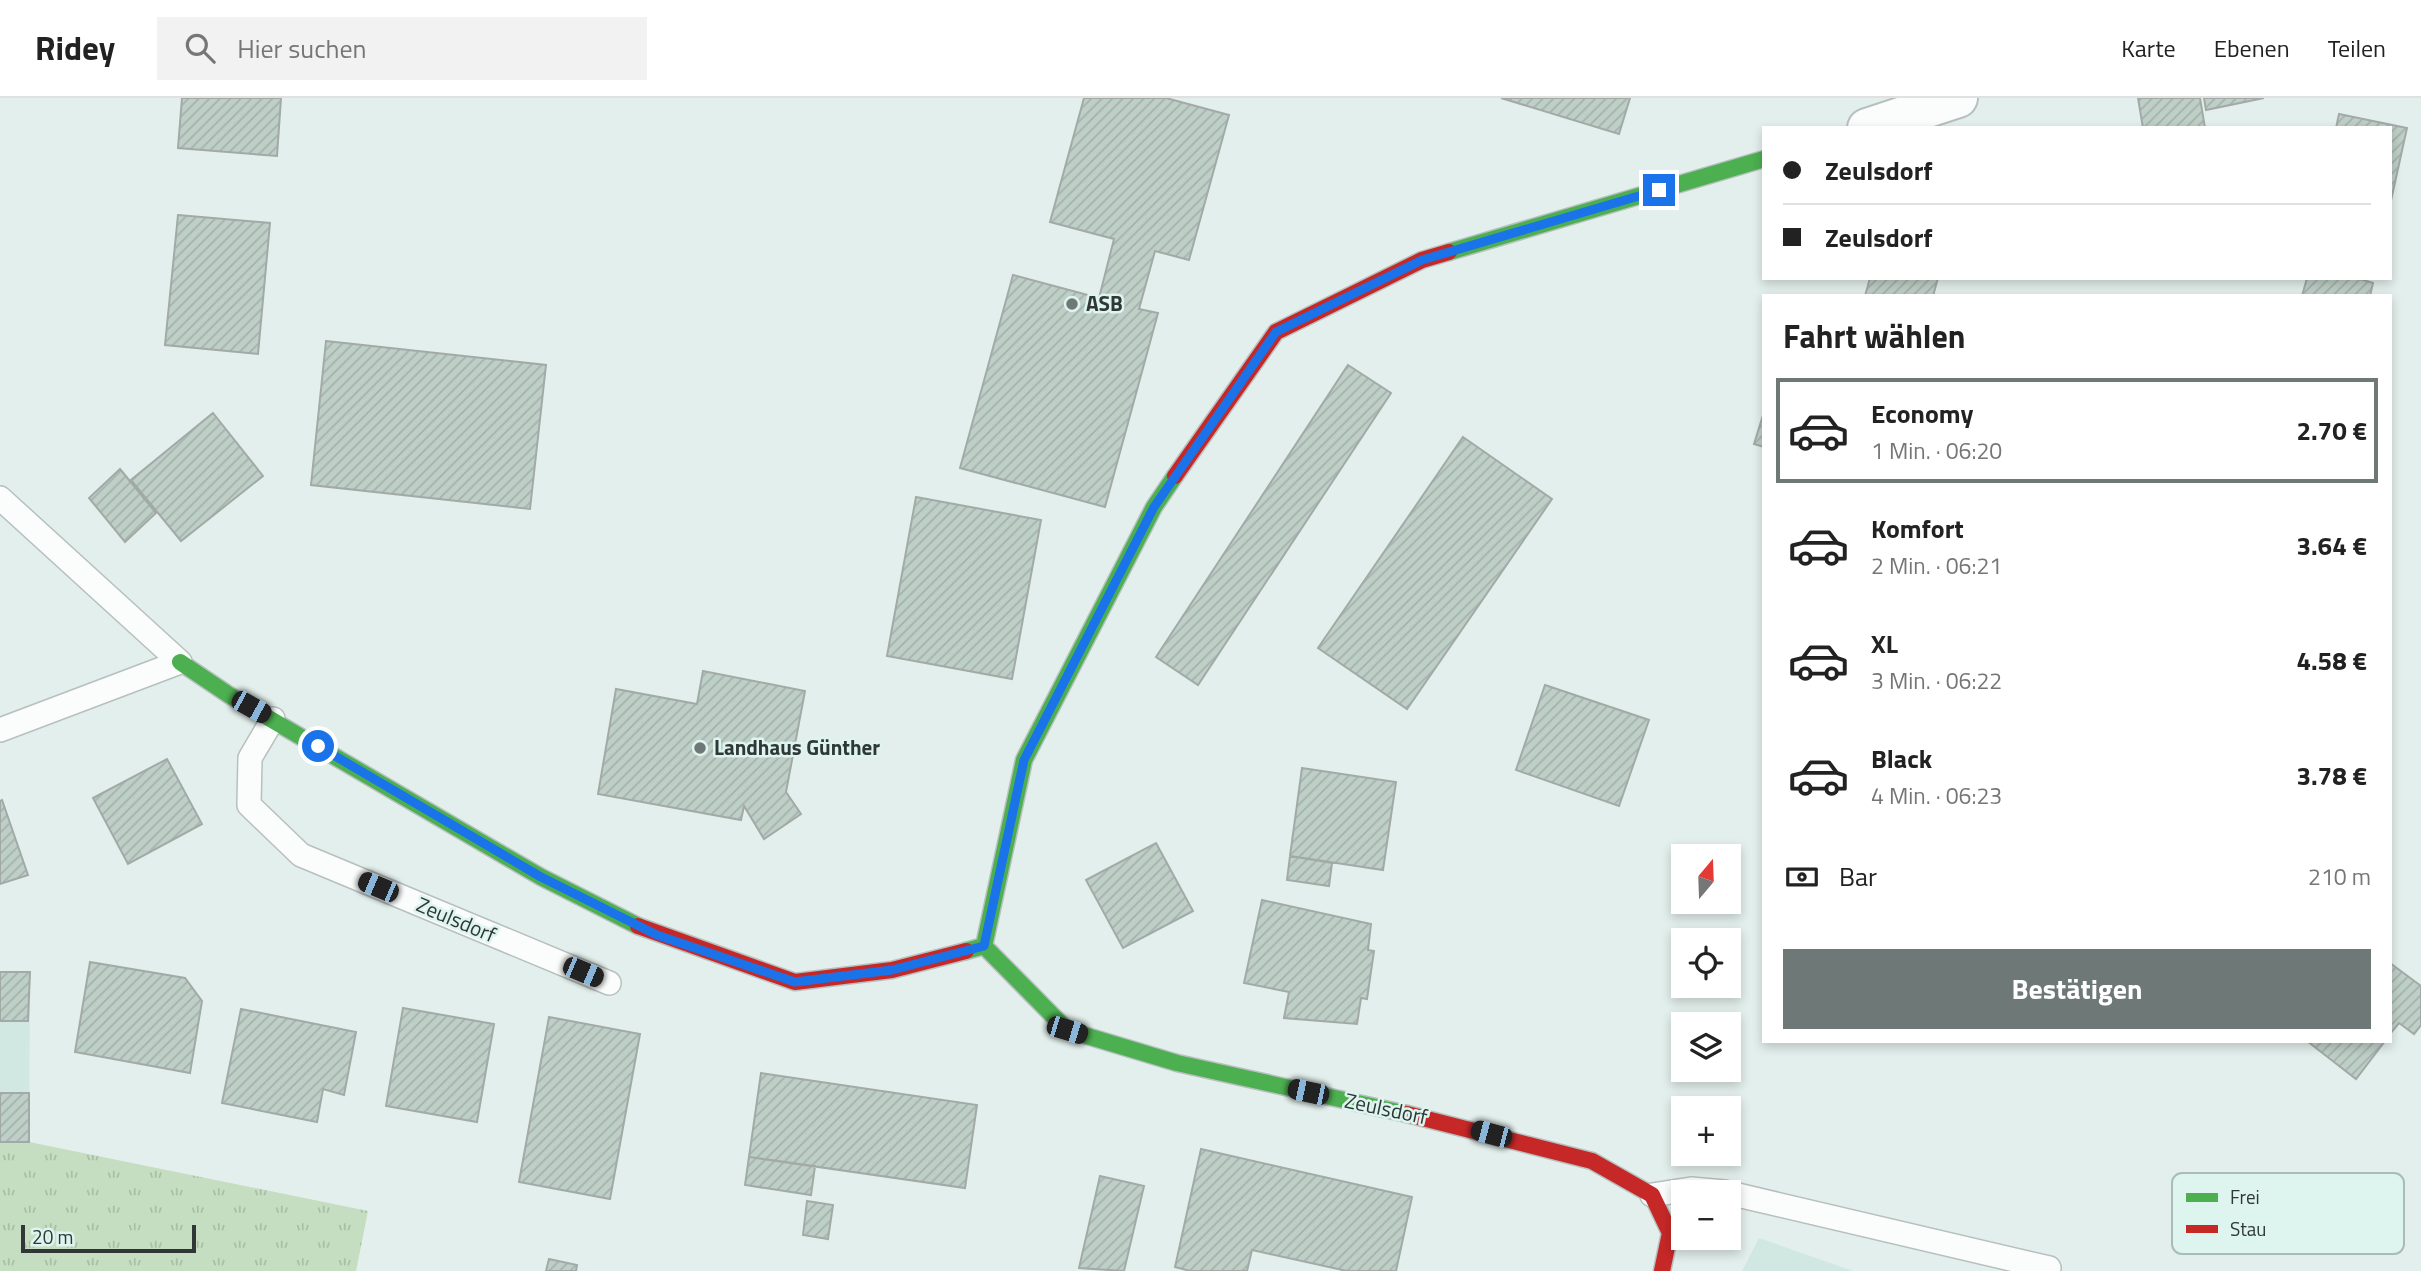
<!DOCTYPE html>
<html lang="de">
<head>
<meta charset="utf-8">
<style>
  :root { --surface:#fff; --page:#f2f2f2; --text:#222; --muted:#767676; --line:#e0e0e0; --accent:#6e7876 }
  body { margin:0; font-family:"Titillium Web",sans-serif; background:var(--page); color:var(--text); height:100vh; display:flex; flex-direction:column; font-size:26px; white-space:nowrap }
  * { box-sizing:border-box; margin:0 }
  p { font-size:23px; color:var(--muted) }
  .icon { flex:none; width:38px; height:38px; fill:none; stroke:currentColor; stroke-width:2; stroke-linecap:round; stroke-linejoin:round }
  .map { position:relative; flex:1; overflow:hidden }
  .side { position:absolute; left:1762px; top:196px; width:630px; height:749px; display:flex; flex-direction:column; background:var(--surface); border-radius:0px; box-shadow:0 4px 10px #0003 }
  .side>* { flex:none }
  .hud { position:absolute; left:1762px; top:28px; width:630px; height:154px; border-radius:0px; box-shadow:0 4px 10px #0003; display:grid; align-content:center; height:154px; padding:0 21px; background:var(--surface) }
  .needle { width:46px; rotate:19deg }
  .fabs { position:absolute; left:1671px; top:746px; display:grid; gap:14px }
  .fabs a { display:grid; place-items:center; width:70px; height:70px; border-radius:0px; background:var(--surface); box-shadow:0 4px 10px #0003; font-size:35px }
  .scale { position:absolute; left:21px; bottom:18px; width:175px; box-sizing:border-box; padding-left:7px; border:4px solid #2f3836; border-top:0; font-size:19px; line-height:24px; white-space:nowrap; color:#2f3836; -webkit-text-stroke:5px #def4ef; paint-order:stroke }
  .end { position:absolute; width:32px; height:32px; margin:-16px; border:9px solid #1a73e8; background:#fff; box-shadow:0 0 0 4px #fff }
  .from { border-radius:50% }
  .car { position:absolute; width:21px; height:42px; margin:-21px -10px; border-radius:9px; box-shadow:0 0 5px 2px #0007; background:linear-gradient(#222 24%,#8ab4d8 0 40%,#222 0 76%,#8ab4d8 0 86%,#222 0) }
  .hud b { display:flex; align-items:center; gap:24px; height:66px; font-size:26px }
  .hud b+b { border-top:2px solid var(--line) }
  .hud i { width:18px; height:18px; background:var(--text) }
  ul { padding:0; list-style:none }
  li { display:flex; align-items:center; gap:21px; height:105px; margin:0 14px 10px; padding:0 7px; border:4px solid transparent; border-radius:0px }
  li div { flex:1 }
  li b { display:block; font-size:26px }
  li em { font-style:normal; font-weight:700 }
  li.active { border-color:var(--accent) }
  li>.icon { width:63px; height:63px; stroke-width:1.5 }
  h2 { padding:0 21px; font-size:32px; line-height:84px }
  .pay { display:flex; align-items:center; gap:18px; height:77px; padding:0 21px; font-size:26px }
  .pay p { margin-inline-start:auto }
  .button { display:flex; gap:14px; margin-top:auto; padding:14px 21px }
  .button a { flex:1; height:80px; border-radius:0px; background:var(--accent); color:#fff; font-size:28px; font-weight:700; line-height:80px; text-align:center }
  header { display:flex; align-items:center; gap:42px; box-sizing:border-box; height:98px; padding:0 35px; background:var(--surface); border-bottom:2px solid var(--line) }
  header strong { font-size:33px }
  nav { display:flex; gap:38px; margin-inline-start:auto; font-size:24px }
  .search { width:490px; height:63px; background:var(--page); display:flex; align-items:center; gap:18px; box-sizing:border-box; padding:0 24px; border-radius:0px; color:var(--muted); font-size:26px }
  .map>svg:first-child { display:block }
  .built { fill:#d1e7e2 }
  .grass { fill:url(#grass-tufts) }
  .building { fill:url(#building-hatch); stroke:#a2aaa7; stroke-width:2 }
  .lines { fill:none; stroke-linecap:round; stroke-linejoin:round }
  .lane-casing { stroke:#b7c0be; stroke-width:26 }
  .street-casing { stroke:#b7c0be; stroke-width:42 }
  .fast-casing { stroke:#b7c0be; stroke-width:19 }
  .jam-casing { stroke:#b7c0be; stroke-width:19 }
  .lane { stroke:#fbfdfc; stroke-width:23 }
  .street { stroke:#fbfdfc; stroke-width:38 }
  .fast { stroke:#4caf50; stroke-width:16 }
  .jam { stroke:#c62828; stroke-width:16 }
  .route { stroke:#1a73e8; stroke-width:9 }
  .poi-dot { fill:#6e7876; stroke:#def4ef; stroke-width:2.5 }
  .labels { text-anchor:middle; stroke-width:5; stroke-linejoin:round; paint-order:stroke }
  .poi-label { font-size:21px; font-weight:bold; fill:#2f3836; stroke:#def4ef; text-anchor:start }
  .street-label { font-size:21px; fill:#2f3836; stroke:#def4ef }
  .key { fill:#def4ef; stroke:#aabcb8; stroke-width:2 }
  .key-label { font-size:19px; fill:#2f3836 }
</style>
</head>
<body>
<header>
<strong>Ridey</strong>
<div class="search"><svg class="icon" aria-label="search" viewBox="0 0 24 24"><circle cx="10" cy="10" r="6"/><path d="M15 15l6 6"/></svg>Hier suchen</div>
<nav><a>Karte</a><a>Ebenen</a><a>Teilen</a></nav>
</header>
<div class="map">
<svg width="2421" height="1173" viewBox="0 0 2421 1173">
  <defs>
    <pattern id="grass-tufts" width="24" height="20" patternUnits="userSpaceOnUse" patternTransform="scale(1.75)"><rect width="24" height="20" fill="#c5ddc0"/><path d="M3 7l-1-3M5 7V3M7 7l1-3M15 17l-1-3M17 17v-4M19 17l1-3" fill="none" stroke="#aabea6"/></pattern>
    <pattern id="building-hatch" width="6" height="6" patternUnits="userSpaceOnUse" patternTransform="scale(1.75)"><rect width="6" height="6" fill="#becfc7"/><path d="M-1 1l2-2M0 6l6-6M5 7l2-2" fill="none" stroke="#a4b2ac"/></pattern>
  </defs>
  <rect width="100%" height="100%" fill="#e3efec"/>
  <!-- built -->
  <path class="built" d="M0 874H30L29 1044 0 1045Z
    M1759 1140 1853 1173H1742Z"/>
  <!-- grass -->
  <path class="grass" d="M29 1044 368 1113 356 1173H0V1045Z"/>
  <!-- building -->
  <path class="building" d="M182 0H281L277 58 178 50Z
    M1084 0H1166L1229 17 1189 162 1155 153 1139 211 1158 215 1105 409 960 370 1013 177 1099 200 1114 141 1050 124Z
    M1501 0H1630L1619 36Z
    M2138 0H2200L2205 30H2143Z
    M2204 0H2264L2206 12Z
    M2339 16 2407 30 2390 107V30H2336Z
    M178 117 270 125 258 256 165 247Z
    M1870 180H1938L1933 198H1865Z
    M2307 180H2357L2373 185 2370 198H2302Z
    M326 243 546 267 530 411 311 387Z
    M1348 267 1391 295 1198 587 1156 559Z
    M1764 314V349L1754 346Z
    M213 315 263 378 181 443 131 382Z
    M1463 339 1552 401 1407 611 1318 550Z
    M120 371 156 415 125 444 89 400Z
    M916 399 1041 422 1012 581 887 558Z
    M703 573 805 593 786 694 801 716 764 741 744 708 741 722 598 696 616 591 697 606Z
    M1545 587 1649 622 1619 708 1516 672Z
    M167 661 202 726 128 766 93 700Z
    M1302 670 1396 684 1383 772 1290 758Z
    M2 702 28 777 0 786V703Z
    M1156 745 1193 813 1123 850 1086 782Z
    M1290 758 1332 765 1329 788 1287 782Z
    M1262 802 1371 826 1368 852 1374 853 1367 901 1361 900 1357 926 1284 920 1289 894 1244 885Z
    M90 864 185 880 202 903 190 975 75 954Z
    M2390 865 2421 888V927L2414 936 2399 925 2390 936Z
    M0 874H30L28 923H0Z
    M403 910 494 926 477 1024 386 1008Z
    M241 911 356 934 344 997 323 991 317 1024 222 1005Z
    M549 919 640 936 610 1101 519 1084Z
    M2307 943H2385L2356 981Z
    M761 975 977 1007 965 1090 749 1059Z
    M0 995H29V1044H0Z
    M1201 1051 1412 1099 1396 1173H1347L1252 1152 1247 1173H1190L1175 1169Z
    M749 1059 815 1068 811 1097 745 1087Z
    M1100 1078 1144 1088 1124 1173 1079 1170Z
    M807 1103 833 1107 828 1141 803 1137Z
    M549 1161 577 1167 576 1173H546Z"/>
  <g class="lines">
    <!-- lane casing -->
    <g class="lane-casing">
      <path id="lane" d="M0 400 180 564 0 632
        M273 621 250 660 249 707 301 757 609 885
        M1729 1095 2049 1170
        M1652 1097 1691 1091 1725 1094"/>
    </g>
    <!-- street casing -->
    <g class="street-casing">
      <path id="street" d="M1867 30 1958 0"/>
    </g>
    <!-- fast casing -->
    <g class="fast-casing">
      <path id="fast" d="M1449 154 1764 61
        M180 564 229 597 541 779 638 828
        M984 848 1067 932 1177 965 1407 1016
        M966 853 984 848 1024 662 1154 409 1175 378"/>
    </g>
    <!-- jam casing -->
    <g class="jam-casing">
      <path id="jam" d="M1175 378 1276 234 1422 162 1449 154
        M638 828 795 884 892 872 966 853
        M1407 1016 1592 1063 1652 1097 1670 1135 1662 1173"/>
    </g>
    <!-- lane -->
    <use href="#lane" class="lane"/>
    <!-- street -->
    <use href="#street" class="street"/>
    <!-- fast -->
    <use href="#fast" class="fast"/>
    <!-- jam -->
    <use href="#jam" class="jam"/>
  </g>
  <g class="lines">
    <!-- route -->
    <path class="route" d="M318 648 541 779 657 837 795 884 892 872 984 848 1024 662 1154 409 1276 234 1422 162 1659 92"/>
  </g>
  <!-- markers -->
  <g class="poi-dot">
    <circle cx="1072" cy="206" r="7"/>
    <circle cx="700" cy="650" r="7"/>
  </g>
  <g class="labels">
    <!-- poi labels -->
    <g class="poi-label">
      <text x="1086" y="213">ASB</text>
      <text x="714" y="657">Landhaus Günther</text>
    </g>
    <!-- street labels -->
    <g class="street-label">
      <text transform="translate(456 822) rotate(23)" y="7">Zeulsdorf</text>
      <text transform="translate(1386 1011) rotate(12)" y="7">Zeulsdorf</text>
    </g>
  </g>
  <!-- legend -->
  <rect x="2172" y="1075" width="232" height="81" rx="10" class="key"/>
  <rect x="2186" y="1095" width="32" height="9" fill="#4caf50"/>
  <rect x="2186" y="1127" width="32" height="8" fill="#c62828"/>
  <g class="key-label">
    <text x="2230" y="1106">Frei</text>
    <text x="2230" y="1138">Stau</text>
  </g>
</svg>
<div class="fabs">
<a><svg class="needle" viewBox="-14 -14 28 28"><path d="M0-13l5 13h-10z" fill="#e53935"/><path d="M0 13l5-13h-10z" fill="#767676"/></svg></a>
<a><svg class="icon" aria-label="locate" viewBox="0 0 24 24"><circle cx="12" cy="12" r="6"/><path d="M12 2v4M12 18v4M2 12h4M18 12h4"/></svg></a>
<a><svg class="icon" aria-label="layers" viewBox="0 0 24 24"><path d="M12 4l9 5-9 5-9-5zM3 14l9 5 9-5"/></svg></a>
<a>+</a>
<a>−</a>
</div>
<div class="scale">20 m</div>
<i class="end from" style="left:318px;top:648px"></i>
<i class="end" style="left:1659px;top:92px"></i>
<i class="car" style="left:251px;top:609px;rotate:119deg"></i>
<i class="car" style="left:378px;top:789px;rotate:293deg"></i>
<i class="car" style="left:583px;top:874px;rotate:113deg"></i>
<i class="car" style="left:1067px;top:932px;rotate:107deg"></i>
<i class="car" style="left:1308px;top:994px;rotate:282deg"></i>
<i class="car" style="left:1491px;top:1036px;rotate:285deg"></i>
<div class="hud">
<b><i class="from"></i>Zeulsdorf</b>
<b><i></i>Zeulsdorf</b>
</div>
<section class="side">
<h2>Fahrt wählen</h2>
<ul>
<li class="active"><svg class="icon" aria-label="car" viewBox="0 0 24 24"><path d="M5 17H2v-5l4-1 3-4h7l3 4 3 1v5h-3M9 17h6M6 11h13"/><circle cx="7" cy="17" r="2"/><circle cx="17" cy="17" r="2"/></svg><div><b>Economy</b><p>1 Min. · 06:20</p></div><em>2.70 €</em></li>
<li><svg class="icon" aria-label="car" viewBox="0 0 24 24"><path d="M5 17H2v-5l4-1 3-4h7l3 4 3 1v5h-3M9 17h6M6 11h13"/><circle cx="7" cy="17" r="2"/><circle cx="17" cy="17" r="2"/></svg><div><b>Komfort</b><p>2 Min. · 06:21</p></div><em>3.64 €</em></li>
<li><svg class="icon" aria-label="car" viewBox="0 0 24 24"><path d="M5 17H2v-5l4-1 3-4h7l3 4 3 1v5h-3M9 17h6M6 11h13"/><circle cx="7" cy="17" r="2"/><circle cx="17" cy="17" r="2"/></svg><div><b>XL</b><p>3 Min. · 06:22</p></div><em>4.58 €</em></li>
<li><svg class="icon" aria-label="car" viewBox="0 0 24 24"><path d="M5 17H2v-5l4-1 3-4h7l3 4 3 1v5h-3M9 17h6M6 11h13"/><circle cx="7" cy="17" r="2"/><circle cx="17" cy="17" r="2"/></svg><div><b>Black</b><p>4 Min. · 06:23</p></div><em>3.78 €</em></li>
</ul>
<div class="pay"><svg class="icon" aria-label="cash" viewBox="0 0 24 24"><path d="M3 7h18v10H3z"/><circle cx="12" cy="12" r="2"/></svg>Bar<p>210 m</p></div>
<div class="button"><a>Bestätigen</a></div>
</section>
</div>
</body>
</html>
